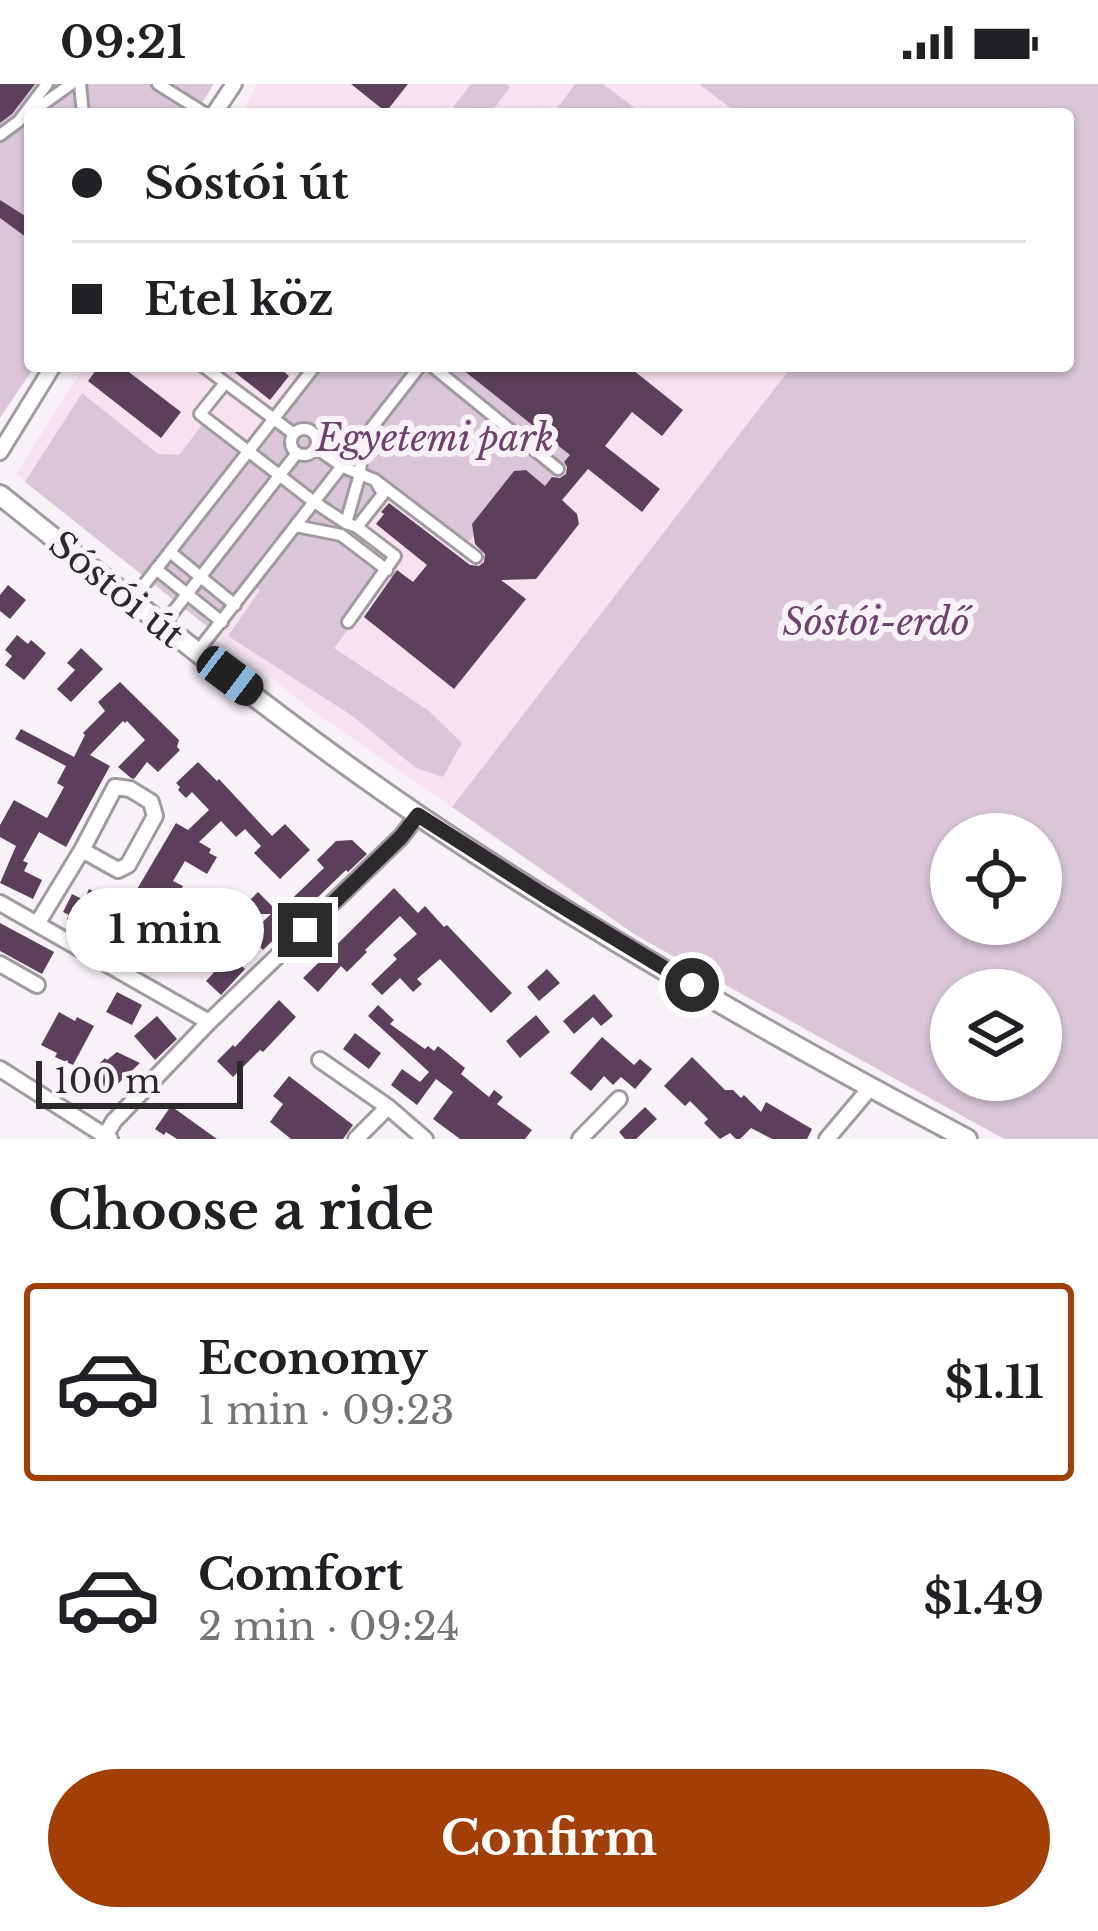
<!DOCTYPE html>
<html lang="en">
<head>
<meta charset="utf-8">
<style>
  :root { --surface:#fff; --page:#f6f6f6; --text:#202124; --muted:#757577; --line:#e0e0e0; --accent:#a23f06 }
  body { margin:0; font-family:"Libre Baskerville",serif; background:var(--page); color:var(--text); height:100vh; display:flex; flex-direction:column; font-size:45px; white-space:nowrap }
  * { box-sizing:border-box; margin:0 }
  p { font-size:39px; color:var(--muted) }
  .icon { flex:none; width:66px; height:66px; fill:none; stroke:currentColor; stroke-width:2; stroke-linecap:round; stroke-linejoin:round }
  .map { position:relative; height:1055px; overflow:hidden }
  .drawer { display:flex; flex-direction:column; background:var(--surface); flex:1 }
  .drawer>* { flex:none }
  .hud { position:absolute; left:24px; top:24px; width:1050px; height:264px; border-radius:12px; box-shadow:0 3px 9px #0004; display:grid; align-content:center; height:264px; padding:0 48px; background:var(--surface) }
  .buttons { position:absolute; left:930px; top:729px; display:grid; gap:24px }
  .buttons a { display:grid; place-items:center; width:132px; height:132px; border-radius:50%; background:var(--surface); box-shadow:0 3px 9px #0004; font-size:60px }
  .scale { position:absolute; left:36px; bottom:30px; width:207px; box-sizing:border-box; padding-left:12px; border:6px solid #2c292c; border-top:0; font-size:33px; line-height:42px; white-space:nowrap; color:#2c292c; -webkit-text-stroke:9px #f8f1f8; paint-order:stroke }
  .end { position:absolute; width:54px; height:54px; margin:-27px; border:15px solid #2c292c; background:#fff; box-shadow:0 0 0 6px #fff }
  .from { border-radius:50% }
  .bubble { position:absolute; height:84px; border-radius:42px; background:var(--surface); box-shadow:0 3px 9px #0004; font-size:39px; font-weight:700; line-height:84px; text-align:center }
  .car { position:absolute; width:36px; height:72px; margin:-36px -18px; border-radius:15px; box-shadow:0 0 9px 3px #0007; background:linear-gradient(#222 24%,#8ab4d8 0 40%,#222 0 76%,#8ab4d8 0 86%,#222 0) }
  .hud b { display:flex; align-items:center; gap:42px; height:114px; font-size:45px }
  .hud b+b { border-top:3px solid var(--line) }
  .hud i { width:30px; height:30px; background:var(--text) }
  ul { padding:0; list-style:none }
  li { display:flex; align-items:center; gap:36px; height:198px; margin:0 24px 18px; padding:0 24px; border:6px solid transparent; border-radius:12px }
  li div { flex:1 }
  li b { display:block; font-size:45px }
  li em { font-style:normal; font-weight:700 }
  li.current { border-color:var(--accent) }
  li>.icon { width:108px; height:108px; stroke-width:1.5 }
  h2 { padding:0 48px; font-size:54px; line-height:144px }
  .cta { display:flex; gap:24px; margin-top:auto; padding:24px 48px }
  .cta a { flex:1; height:138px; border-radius:72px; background:var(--accent); color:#fff; font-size:48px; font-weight:700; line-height:138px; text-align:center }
  .status { display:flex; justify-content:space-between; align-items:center; height:84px; padding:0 60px; background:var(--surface); direction:ltr }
  .status svg { height:33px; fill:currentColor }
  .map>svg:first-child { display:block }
  .education { fill:#f9e2ef }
  .green { fill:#dac5d9; fill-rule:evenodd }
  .building { fill:#5c405b }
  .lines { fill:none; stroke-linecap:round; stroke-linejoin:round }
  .pedestrian-casing { stroke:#a19ba1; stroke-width:16 }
  .minor-casing { stroke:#a19ba1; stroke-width:20 }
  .secondary-casing { stroke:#a19ba1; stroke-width:24 }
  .pedestrian { stroke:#fff; stroke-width:10 }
  .minor { stroke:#fff; stroke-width:14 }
  .secondary { stroke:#fff; stroke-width:18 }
  .route { stroke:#2c292c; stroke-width:15 }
  .labels { text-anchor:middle; stroke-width:12; stroke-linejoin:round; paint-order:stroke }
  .park-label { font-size:36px; font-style:italic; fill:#6d426c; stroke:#f8f1f8 }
  .street-label { font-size:36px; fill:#2c292c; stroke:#f8f1f8 }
</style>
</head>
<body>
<div class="status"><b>09:21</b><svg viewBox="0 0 49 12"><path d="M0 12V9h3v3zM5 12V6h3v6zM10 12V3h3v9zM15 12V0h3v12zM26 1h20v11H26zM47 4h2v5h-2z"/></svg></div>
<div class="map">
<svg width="1098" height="1055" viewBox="0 0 1098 1055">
  <rect width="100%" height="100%" fill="#f8f1f8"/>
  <!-- education -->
  <path class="education" d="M257 0H699L738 30H241Z
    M84 282H792L452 723 314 628 16 390Z"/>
  <!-- green -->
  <path class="green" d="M0 0H214L195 30H30V282H35L0 334Z
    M471 0H506L510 3 490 30H448Z
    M575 0H603L643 30H553Z
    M699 0H1098V1055H1004L637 852 452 723 792 282H1068V30H738ZM951 750H1041V840H951ZM951 906H1041V996H951Z
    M319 282H458L570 371 545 402 526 386 514 387 472 440 474 452 462 466 389 409 362 429 350 422 338 440 395 484 334 564 429 627 462 659 443 693 416 684 351 631 228 552 260 506 252 499 214 548 25 398 82 309 158 370 179 371 206 336 249 368Z"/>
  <!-- building -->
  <path class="building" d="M0 0H35L12 30 0 39Z
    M351 0H408L386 28Z
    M0 116 30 135V156L0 134Z
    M99 282H121L181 328 161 354 88 297Z
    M227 282H277L289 292 270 316Z
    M458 282H628L683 326 662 352 632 328 605 362 660 405 642 428 588 385 562 416 577 430 579 440 536 495 501 496 526 515 454 605 364 533 397 486 413 498 427 481 376 440 384 430 381 428 389 419 470 481 479 482 484 478 485 470 475 460 472 440 514 387 526 386 545 402 552 393 560 394 566 390 567 383 564 378 570 371Z
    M8 501 26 516 10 535 0 527V511Z
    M17 551 28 560 31 556 46 569 24 596 5 581 12 572 5 566Z
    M81 564 103 585 71 618 57 605 75 586 67 579Z
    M120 598 179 656 177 663 180 666 158 688 147 678 134 695 131 694 118 683 145 656 127 637 125 639 123 637 90 671 110 682 66 763 39 748 23 777 28 779 24 787 42 796 33 815 0 799 16 762 0 753V741L14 716 47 734 64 703 57 699 66 682 15 655 21 645 74 673 85 651 83 649 105 627 98 618Z
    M198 678 217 697 219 695 272 752 285 740 310 766 280 795 254 769 261 762 245 745 236 753 221 737 199 758 211 765 209 769 217 773 207 790 185 777 173 797 183 802 169 828 133 812 176 739 188 746 209 726 192 708 186 714 178 706 180 703 176 699Z
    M352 756 367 770 348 788 346 786 263 866 249 851 271 830H249V817L258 808 278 828 324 784 317 776 336 757Z
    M394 804 418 829 425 822 444 843 447 841 512 909 491 929 440 875 417 895 422 900 413 908 400 894 382 911 371 900 397 875 393 871 417 850 400 832 365 866 367 868 347 888 341 882 318 908 303 894Z
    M89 805 102 812 96 823 153 854 143 875 67 835 69 831 63 828 72 810 84 816Z
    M225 806 236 816 215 838 204 827Z
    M0 839 54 868 42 890 0 867Z
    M230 871 245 885 221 911 206 897Z
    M547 885 560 899 539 917 527 903Z
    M117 908 142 921 132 941 106 928Z
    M594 910 613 932 601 942 593 933 574 950 563 937Z
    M279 916 296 933 263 968 260 966 233 993 217 977 233 961 235 963Z
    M378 921 394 936 390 940 425 965 428 962 434 967 438 962 465 984 461 990 489 1013 494 1006 503 1013 497 1020 532 1046 525 1055H460L433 1035 453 1008 436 995 417 1021 391 1001 402 985 420 998 429 988 368 932Z
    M59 928 75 937 77 933 94 942 73 981 55 973 57 969 41 961Z
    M536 931 550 948 520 974 506 957Z
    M157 932 177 955 155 976 134 952Z
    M355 949 381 969 369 985 343 965Z
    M602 953 634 981 640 975 652 985 635 1005 621 993 613 1001 604 992 591 1007 570 989Z
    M117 968 140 979 108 1009 89 990 105 974 107 976Z
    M692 973 725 1006H733L741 1014 744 1011 761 1028 766 1018 812 1045 807 1055H772L751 1044 740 1055H736L730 1049 720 1055 704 1039 708 1035 690 1017 685 1022 664 1002Z
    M289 992 353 1041 343 1055H291L270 1038 283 1020 273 1012Z
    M171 1022 217 1055H177L166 1048 164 1051 155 1045Z
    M645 1023 657 1035 636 1055H625L619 1048Z"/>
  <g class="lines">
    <!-- pedestrian casing -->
    <g class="pedestrian-casing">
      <path id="pedestrian" d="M80 0 83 30
        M158 0 206 30
        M32 28 71 0
        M0 51 19 37 47 0
        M203 282 294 350
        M432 282 558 385
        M225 299 200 330 314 418 346 439
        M291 358a13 13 0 1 1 26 0a13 13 0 1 1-26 0Z
        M316 364 343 383 360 390 346 439 357 443 395 472 348 538
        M375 396 476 473
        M296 442 341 451 387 486
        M357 443 383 410 375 396 360 390 362 359
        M170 468 235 521
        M156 485 222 538
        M140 506 315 282
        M163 541 297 369
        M197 568 420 282"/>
    </g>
    <!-- minor casing -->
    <g class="minor-casing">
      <path id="minor" d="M214 30 234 0
        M0 368 53 282
        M0 819 209 938
        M37 840 82 766 115 703 130 705 151 718 155 732 128 781 118 786 82 766
        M0 880 37 901
        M320 976 388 1023
        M0 985 110 1055
        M103 1055 114 1037 209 938 401 753 418 731
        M356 1055 388 1023 425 1055
        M580 1055 619 1015
        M827 1055 870 1004"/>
    </g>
    <!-- secondary casing -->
    <g class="secondary-casing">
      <path id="secondary" d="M0 411C142 524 283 641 434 742 605 856 785 959 967 1055"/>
    </g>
    <!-- pedestrian -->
    <use href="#pedestrian" class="pedestrian"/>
    <!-- minor -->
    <use href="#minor" class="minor"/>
    <!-- secondary -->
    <use href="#secondary" class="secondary"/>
  </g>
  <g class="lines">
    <!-- route -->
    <path class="route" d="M305 846 401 753 418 731 545 812 692 901"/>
  </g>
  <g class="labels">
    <!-- park labels -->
    <g class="park-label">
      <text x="435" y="367">Egyetemi park</text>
      <text x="876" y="551">Sóstói-erdő</text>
    </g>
    <!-- street labels -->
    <g class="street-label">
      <text transform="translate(117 505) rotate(39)" y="13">Sóstói út</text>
    </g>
  </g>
</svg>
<div class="buttons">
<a><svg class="icon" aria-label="locate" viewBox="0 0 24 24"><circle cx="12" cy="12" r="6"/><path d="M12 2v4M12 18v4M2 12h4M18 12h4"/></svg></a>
<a><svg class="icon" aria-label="layers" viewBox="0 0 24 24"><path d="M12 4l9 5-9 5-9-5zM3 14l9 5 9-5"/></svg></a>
</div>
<div class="scale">100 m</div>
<i class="end from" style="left:692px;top:901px"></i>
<i class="end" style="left:305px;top:846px"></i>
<div class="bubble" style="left:66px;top:804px;width:198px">1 min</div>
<i class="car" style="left:230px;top:592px;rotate:127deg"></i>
<div class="hud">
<b><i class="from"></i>Sóstói út</b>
<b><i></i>Etel köz</b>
</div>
</div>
<section class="drawer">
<h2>Choose a ride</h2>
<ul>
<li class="current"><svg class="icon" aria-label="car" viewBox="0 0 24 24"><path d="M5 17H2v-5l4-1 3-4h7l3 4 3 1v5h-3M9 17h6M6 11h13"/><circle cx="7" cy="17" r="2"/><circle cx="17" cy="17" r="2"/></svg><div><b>Economy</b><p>1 min · 09:23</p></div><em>$1.11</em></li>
<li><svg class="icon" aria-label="car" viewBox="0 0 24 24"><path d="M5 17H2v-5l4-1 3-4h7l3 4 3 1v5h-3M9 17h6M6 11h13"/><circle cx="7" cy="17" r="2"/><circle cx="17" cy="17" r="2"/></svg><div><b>Comfort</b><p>2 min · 09:24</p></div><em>$1.49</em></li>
</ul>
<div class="cta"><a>Confirm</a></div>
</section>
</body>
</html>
